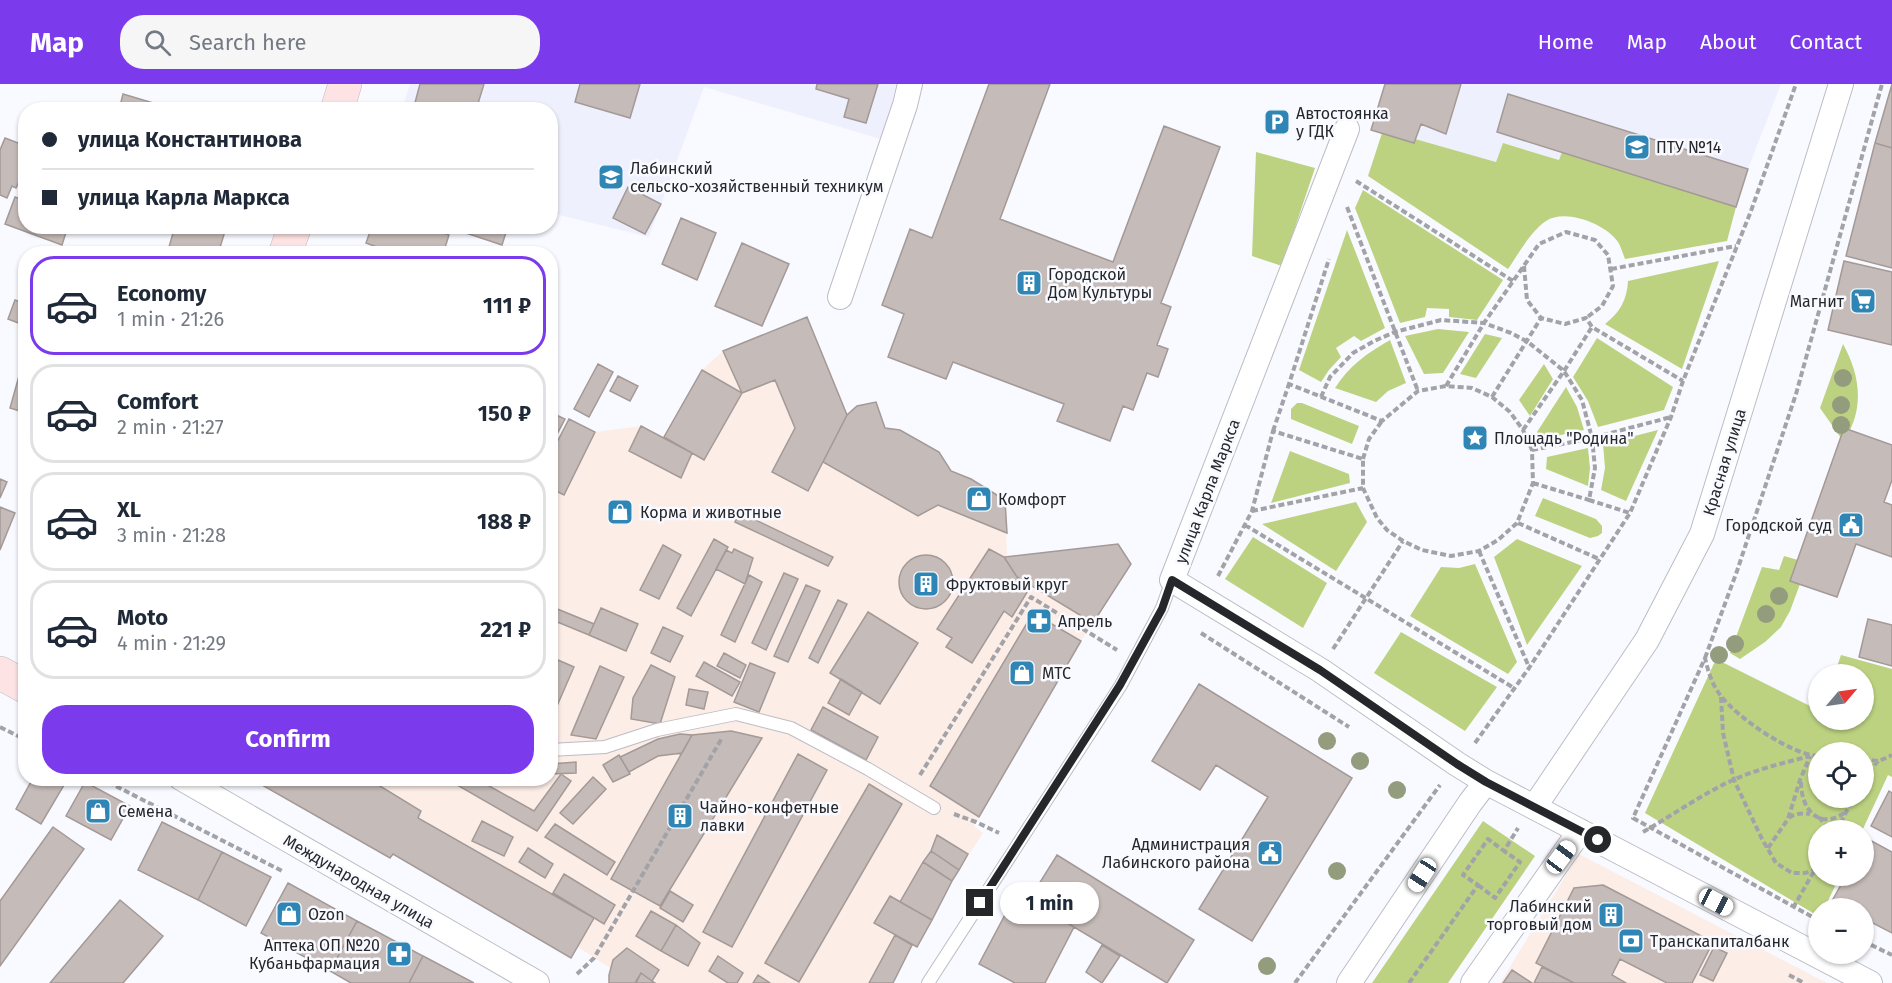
<!DOCTYPE html>
<html lang="en">
<head>
<meta charset="utf-8">
<style>
  :root { --surface:#fff; --page:#f6f6f7; --text:#1f2937; --muted:#747a83; --line:#e0e1e3; --accent:#7c3aed }
  body { margin:0; font-family:"Fira Sans",sans-serif; background:var(--page); color:var(--text); height:100vh; display:flex; flex-direction:column; font-size:22px; white-space:nowrap }
  * { box-sizing:border-box; margin:0 }
  p { font-size:20px; color:var(--muted) }
  .icon { flex:none; width:33px; height:33px; fill:none; stroke:currentColor; stroke-width:2; stroke-linecap:round; stroke-linejoin:round }
  .map { position:relative; flex:1; overflow:hidden }
  .side { position:absolute; left:18px; top:162px; width:540px; height:540px; display:flex; flex-direction:column; background:var(--surface); border-radius:24px; box-shadow:0 2px 4px #0004 }
  .side>* { flex:none }
  .hud { position:absolute; left:18px; top:18px; width:540px; height:132px; border-radius:24px; box-shadow:0 2px 4px #0004; display:grid; align-content:center; height:132px; padding:0 24px; background:var(--surface) }
  .needle { width:39px; rotate:61deg }
  .tools { position:absolute; left:1808px; top:580px; display:grid; gap:12px }
  .tools a { display:grid; place-items:center; width:66px; height:66px; border-radius:50%; background:var(--surface); box-shadow:0 2px 4px #0004; font-size:30px }
  .end { position:absolute; width:27px; height:27px; margin:-14px; border:8px solid #26272a; background:#fff; box-shadow:0 0 0 3px #fff }
  .from { border-radius:50% }
  .bubble { position:absolute; height:42px; border-radius:21px; background:var(--surface); box-shadow:0 2px 4px #0004; font-size:20px; font-weight:700; line-height:42px; text-align:center }
  .car { position:absolute; width:18px; height:36px; margin:-18px -9px; border-radius:8px; box-shadow:0 0 4px 2px #0007; background:linear-gradient(#fff 24%,#345 0 40%,#fff 0 76%,#345 0 86%,#fff 0) }
  .hud b { display:flex; align-items:center; gap:21px; height:57px; font-size:22px }
  .hud b+b { border-top:2px solid var(--line) }
  .hud i { width:15px; height:15px; background:var(--text) }
  ul { padding:10px 0 0; list-style:none }
  li { display:flex; align-items:center; gap:18px; height:99px; margin:0 12px 9px; padding:0 12px; border:3px solid var(--line); border-radius:24px }
  li div { flex:1 }
  li b { display:block; font-size:22px }
  li em { font-style:normal; font-weight:700 }
  li.current { border-color:var(--accent) }
  li>.icon { width:54px; height:54px; stroke-width:1.5 }
  .cta { display:flex; gap:12px; margin-top:auto; padding:12px 24px }
  .cta a { flex:1; height:69px; border-radius:24px; background:var(--accent); color:#fff; font-size:24px; font-weight:700; line-height:69px; text-align:center }
  header { display:flex; align-items:center; gap:36px; box-sizing:border-box; height:84px; padding:0 30px; background:var(--accent); color:#fff }
  header strong { font-size:28px }
  nav { display:flex; gap:33px; margin-inline-start:auto; font-size:21px }
  .search { width:420px; height:54px; background:var(--page); display:flex; align-items:center; gap:15px; box-sizing:border-box; padding:0 21px; border-radius:24px; color:var(--muted); font-size:22px }
  .map>svg:first-child { display:block }
  .commercial { fill:#fcede7 }
  .built { fill:#eff0fd }
  .green { fill:#bcd281; fill-rule:evenodd }
  .building { fill:#c5bbb8; stroke:#a39997; stroke-width:1.5 }
  .lines { fill:none; stroke-linecap:round; stroke-linejoin:round }
  .lane-casing { stroke:#bcbcc5; stroke-width:14 }
  .street-casing { stroke:#bcbcc5; stroke-width:26 }
  .secondary-casing { stroke:#bcbcc5; stroke-width:34 }
  .path { stroke:#a2a3a8; stroke-width:4; stroke-dasharray:6 3; stroke-linecap:butt }
  .lane { stroke:#fff; stroke-width:12 }
  .street { stroke:#fff; stroke-width:24 }
  .secondary { stroke:#fee3e5; stroke-width:33 }
  .tree { fill:#949c7e }
  .route { stroke:#26272a; stroke-width:8 }
  .labels { text-anchor:middle; stroke-width:5; stroke-linejoin:round; paint-order:stroke }
  .poi-label { font-size:16px; fill:#26272a; stroke:#f9faff; text-anchor:start }
  .street-label { font-size:16px; fill:#26272a; stroke:#f9faff }
</style>
</head>
<body>
<header>
<strong>Map</strong>
<div class="search"><svg class="icon" aria-label="search" viewBox="0 0 24 24"><circle cx="10" cy="10" r="6"/><path d="M15 15l6 6"/></svg>Search here</div>
<nav><a>Home</a><a>Map</a><a>About</a><a>Contact</a></nav>
</header>
<div class="map">
<svg width="1892" height="899" viewBox="0 0 1892 899">
  <rect width="100%" height="100%" fill="#f9faff"/>
  <!-- commercial -->
  <path class="commercial" d="M807 233 846 330 857 322 876 318 885 344 900 346 939 368 951 387 971 395 1005 416 1007 473 1131 480 1081 557 974 742 983 749 952 797 917 863 912 861 893 899H609L610 884 578 863 571 874 393 770 390 774 250 695 550 694 551 372 569 335 595 348 641 342 664 353 702 286 723 267Z
    M1579 770 1827 899H1500Z"/>
  <!-- built -->
  <path class="built" d="M410 0H896L884 56 704 3 649 153 551 129 550 26H402Z
    M1385 0H1781L1748 85 1736 123 1563 68 1560 76 1503 59 1496 78 1415 56 1414 59 1371 46Z"/>
  <!-- green -->
  <path class="green" d="M1382 49 1414 59 1415 55 1496 78 1503 59 1559 76 1562 68 1736 123 1727 157 1625 175C1623 170 1621 163 1618 158 1606 140 1565 124 1546 137 1530 148 1519 169 1508 185L1368 92Z
    M1256 68 1315 84 1282 182 1252 172Z
    M1363 106 1503 196 1477 236 1449 233V225L1427 224 1425 233 1400 239 1355 124Z
    M1347 146 1385 244 1361 257 1354 252 1336 264 1341 273 1329 286 1321 298 1299 286Z
    M1719 177 1682 285 1605 240C1620 228 1627 216 1628 197Z
    M1438 245 1469 248 1443 289 1424 290 1405 252Z
    M1485 250 1502 254 1476 294 1460 290Z
    M1597 254 1673 303 1664 326 1598 343 1588 317 1573 293Z
    M1390 256 1406 299 1388 307 1376 318 1335 304C1349 282 1367 269 1390 256Z
    M1843 260C1858 287 1864 317 1850 346L1844 344 1841 354 1820 324Z
    M1544 280 1553 295 1530 332 1519 316Z
    M1566 303 1577 323 1584 346 1542 355 1537 348Z
    M1297 319H1302L1359 342 1352 360 1291 335V325Z
    M1658 346 1626 417 1601 406 1605 384 1603 360Z
    M1588 364 1590 384 1588 402 1546 385 1547 373Z
    M1290 367 1349 390 1350 399 1271 419Z
    M1543 414 1596 435 1602 442V449L1598 452 1590 454 1535 432Z
    M1356 418 1367 438 1336 487 1262 440Z
    M1253 453 1327 499 1303 544 1225 495Z
    M1517 455 1582 482 1527 561 1494 473Z
    M1784 472 1798 476 1800 500 1790 527 1781 543 1765 558 1740 575 1730 569 1762 483 1779 486Z
    M1475 480 1517 578 1508 590 1410 532 1441 483 1459 484Z
    M1401 548 1497 603 1465 647 1374 589Z
    M1841 571 1892 585V693L1888 691 1862 747H1818V792H1840L1824 825H1818V832L1645 729 1716 575 1818 626V636H1863V591H1834ZM1818 669H1863V714H1818Z
    M1483 737 1535 772 1448 899H1372Z"/>
  <!-- building -->
  <path class="building" d="M420 0H484L476 26H413Z
    M580 0H640L630 34 575 18Z
    M817 0H878L866 39 844 33 849 15 816 5Z
    M989 0H1050L1000 135 1113 178 1164 42 1220 63 1161 219 1171 223 1157 261 1168 265 1158 293 1147 289 1133 326 1123 322 1110 357 1057 337 1064 320 953 278 946 295 888 273 904 230 882 221 910 145 932 154Z
    M1385 0H1461L1446 50 1421 40 1414 59 1371 46Z
    M1892 0V64L1875 59Z
    M123 10 160 21 159 26H119Z
    M1508 10 1748 85 1736 123 1497 48Z
    M5 54 26 62V82L16 104 12 102 7 114 0 111V66Z
    M1875 59 1892 64V184L1846 172Z
    M628 103 661 120 645 150 613 134Z
    M15 113 26 117V142H68L62 161 5 140Z
    M681 134 716 149 697 196 662 180Z
    M175 142H222L226 144 218 170H167Z
    M372 142H422L449 151 443 170H396L366 159Z
    M445 142H508L502 161Z
    M742 159 789 180 762 242 715 222Z
    M1844 177 1892 188V261L1828 246Z
    M15 216 26 220V242L8 235Z
    M807 233 847 331 808 407 772 388 795 344 775 296 742 309 723 267Z
    M598 280 613 288 589 333 574 325Z
    M702 286 742 309 704 376 664 353Z
    M19 292 26 294V329L10 324Z
    M618 292 638 302 630 317 610 307Z
    M876 318 885 344 900 346 939 368 951 387 971 395 1005 416 1007 449 938 421 918 432 823 378 847 331 857 322Z
    M550 328 565 335 556 352 550 350Z
    M569 335 595 348 564 411 550 404V372Z
    M641 342 692 369 681 394 629 367Z
    M1844 344 1892 361V396L1884 418 1892 421V473L1856 460 1837 513 1790 497Z
    M0 395 7 398 0 414Z
    M0 423 15 429 0 466Z
    M739 428 833 473 828 482 735 438Z
    M714 455 728 463 691 532 677 524Z
    M1118 460 1131 480 1093 539 1017 493 1004 473Z
    M663 461 681 471 659 515 640 506Z
    M734 465 753 474 745 500 716 485 726 466 732 469Z
    M989 465 1004 473 1017 493 1029 505 1012 533 1004 527 972 579 946 563 952 554 937 545Z
    M899 498a27 27 0 1 1 54 0a27 27 0 1 1-54 0Z
    M784 489 798 495 766 566 752 559Z
    M749 491 762 498 735 558 721 551Z
    M806 501 820 507 788 578 774 572Z
    M838 516 847 520 818 579 809 574Z
    M550 522 594 540 589 551 550 535Z
    M601 524 638 540 626 567 589 551Z
    M868 528 918 559 880 620 830 589Z
    M1033 529 1081 557 979 733 930 702Z
    M1868 535 1892 541V582L1859 573Z
    M663 543 683 552 670 578 651 569Z
    M724 569 746 581 740 594 717 582Z
    M558 576 574 583 550 638V594Z
    M704 578 740 598 732 612 696 592Z
    M750 579 775 589 759 628 734 618Z
    M651 581 675 593 660 640 631 635 633 614Z
    M600 582 624 593 596 655 571 651Z
    M841 595 862 608 849 631 828 619Z
    M1199 600 1352 694 1252 857 1199 825 1268 713 1216 681 1200 706 1152 677Z
    M689 605 708 608 704 625 686 621Z
    M823 623 878 653 866 676 811 646Z
    M731 647 762 654 660 822 611 795 692 651Z
    M680 650 692 651 682 669 658 672 629 688 620 673 658 655Z
    M798 670 827 686 732 863 703 848Z
    M619 671 630 690 613 698 603 681Z
    M576 678V689L550 690V680Z
    M561 690 571 697 537 747 445 694H475L534 727Z
    M593 693 606 705 573 740 560 729Z
    M33 694H64L67 696 41 740 16 725Z
    M250 694H367L421 727 418 734 594 834 571 874 393 770 390 774Z
    M85 698 130 722 111 756 66 732Z
    M869 700 902 720 799 898 765 879Z
    M1889 707 1892 709V753L1871 742Z
    M482 737 513 753 504 772 472 757Z
    M162 738 222 768 198 816 138 786Z
    M555 740 615 778 607 791 545 753Z
    M53 743 84 765 0 882V817Z
    M937 751 968 770 959 786 931 767Z
    M1866 754 1892 768V849L1863 834V825H1846L1832 817 1846 792H1863V759Z
    M528 764 553 780 545 794 519 778Z
    M931 767 959 786 952 797 923 778Z
    M222 768 271 793 246 842 198 816Z
    M1057 771 1194 856 1167 899 1029 816Z
    M923 778 952 797 932 836 900 818Z
    M564 790 615 821 604 840 553 809Z
    M288 799 357 837 330 887 261 849Z
    M1603 801 1713 858 1692 899H1667L1620 875 1612 891 1626 899H1574L1536 879 1574 804Z
    M670 807 693 821 683 838 660 824Z
    M1016 810 1074 843 1045 899H1015L979 880Z
    M890 812 932 836 917 863 874 839Z
    M120 816 163 852 123 899H50Z
    M651 827 676 841 661 867 636 852Z
    M357 837 423 872 409 899H351L330 887Z
    M676 841 700 859 688 882 661 867Z
    M895 851 912 861 893 899H869Z
    M1102 861 1120 872 1102 899 1086 888Z
    M1714 863 1727 869 1713 897 1700 891Z
    M627 864 659 886 652 897 641 889 635 899H609V891L613 876Z
    M423 872 474 899H409Z
    M718 872 743 889 737 899H728L709 887Z
    M1542 883 1574 899H1534Z
    M1512 886 1532 899H1503Z
    M641 889 652 897 655 899H636Z
    M758 891 770 899H753Z"/>
  <g class="lines">
    <!-- lane casing -->
    <g class="lane-casing">
      <path id="lane" d="M550 666 605 663 657 646 736 630 791 644 868 685 934 724
        M928 899 1121 601 1162 524 1172 496"/>
    </g>
    <!-- street casing -->
    <g class="street-casing">
      <path id="street" d="M1347 45 1172 496 1320 586 1457 680 1486 698 1870 899
        M840 213 905 21 910 0
        M181 694 537 899
        M1535 722 1647 556 1702 450 1841 0
        M1349 899 1470 719 1486 698
        M1473 899 1580 747"/>
    </g>
    <!-- secondary casing -->
    <g class="secondary-casing">
      <path id="secondary" d="M337 26 345 0
        M285 170 295 142
        M0 589 26 603"/>
    </g>
    <!-- path -->
    <path class="path" d="M1356 97 1513 197
      M1347 123 1418 307
      M1524 182 1527 216 1541 234 1565 240 1586 234 1592 243 1683 297
      M1611 185 1736 162
      M1446 302 1484 239 1539 160 1566 148 1595 156 1608 171 1613 202 1602 222 1586 234
      M1321 313 1330 293 1353 269 1374 257 1395 248 1441 236 1484 239 1511 249 1528 258 1564 287 1582 316 1592 354 1595 384 1589 416 1630 429
      M1492 313 1541 234
      M1523 346 1564 287 1592 243
      M1273 347 1289 300
      M1532 366 1592 354 1671 333
      M1363 375 1369 355 1382 337
      M1533 399 1589 416
      M1252 427 1363 404
      M1518 439 1599 475
      M1245 441 1514 604
      M1479 467 1529 583
      M1218 492 1252 427 1273 347 1363 375V404L1377 434 1387 446 1403 457 1422 466 1451 472 1479 467 1498 456 1517 439 1533 399 1532 366 1523 346 1510 328 1492 313 1472 304 1446 302 1418 307 1382 337 1289 300 1329 175
      M1201 549 1349 643
      M1333 565 1403 457
      M1705 574 1737 487 1796 310 1882 0
      M1721 613 1723 649 1734 696 1762 755 1776 779 1792 789H1805L1815 786
      M0 643 26 656
      M1475 659 1529 584 1630 429 1671 333 1683 297 1751 127 1796 0
      M1818 672C1790 670 1738 634 1721 612 1712 601 1708 587 1705 574L1633 734 1818 836
      M1863 675 1879 677 1892 671
      M920 691 1031 513 1117 566
      M100 694 284 788
      M1863 695 1878 677
      M1801 698C1801 726 1820 748 1847 727
      M954 730 976 738 999 749
      M1819 733 1826 742 1827 747
      M1789 734C1795 729 1803 729 1810 730
      M1837 747 1853 714
      M1643 748C1673 731 1702 710 1733 696 1757 685 1784 679 1810 672
      M1768 764 1788 735 1800 696 1810 672
      M1478 801 1495 814 1520 778 1504 767
      M1793 824 1818 780
      M1863 857 1892 871
      M577 890 594 874 722 654
      M1789 891 1804 899
      M1295 899 1440 701
      M1409 899 1478 801 1463 791 1488 755 1504 767 1518 744"/>
    <!-- lane -->
    <use href="#lane" class="lane"/>
    <!-- street -->
    <use href="#street" class="street"/>
    <!-- secondary -->
    <use href="#secondary" class="secondary"/>
  </g>
  <!-- trees -->
  <g class="tree">
    <circle cx="1843" cy="294" r="9"/>
    <circle cx="1841" cy="321" r="9"/>
    <circle cx="1841" cy="341" r="9"/>
    <circle cx="1779" cy="512" r="9"/>
    <circle cx="1766" cy="530" r="9"/>
    <circle cx="1735" cy="560" r="9"/>
    <circle cx="1719" cy="571" r="9"/>
    <circle cx="1327" cy="657" r="9"/>
    <circle cx="1360" cy="677" r="9"/>
    <circle cx="1397" cy="706" r="9"/>
    <circle cx="1337" cy="787" r="9"/>
    <circle cx="1267" cy="882" r="9"/>
  </g>
  <g class="lines">
    <!-- route -->
    <path class="route" d="M980 819 1120 601 1162 525 1172 496 1320 586 1457 680 1486 698 1598 756"/>
  </g>
  <!-- icons -->
  <defs>
    <g id="parking-square" transform="scale(1.35)"><rect x="-9" y="-9" width="18" height="18" rx="4" fill="#2f86b5" stroke="#f9faff"/><path d="M-3.5-5.5H1a3.5 3.5 0 0 1 0 7H-1V5.5H-3.5ZM-1-3.4V-.6H.8a1.4 1.4 0 0 0 0-2.8Z" fill="#fff"/></g>
    <g id="university-square" transform="scale(1.35)"><rect x="-9" y="-9" width="18" height="18" rx="4" fill="#2f86b5" stroke="#f9faff"/><path d="M0-5L7-2L0 1L-7-2ZM-4 1L0 2.5L4 1V4Q0 6-4 4Z" fill="#fff"/></g>
    <g id="building-square" transform="scale(1.35)"><rect x="-9" y="-9" width="18" height="18" rx="4" fill="#2f86b5" stroke="#f9faff"/><path d="M-4-6H4V6H1V3H-1V6H-4ZM-2.5-4.3h1.7v1.8h-1.7ZM.8-4.3h1.7v1.8H.8ZM-2.5-1h1.7V.8h-1.7ZM.8-1h1.7V.8H.8Z" fill="#fff"/></g>
    <g id="supermarket-square" transform="scale(1.35)"><rect x="-9" y="-9" width="18" height="18" rx="4" fill="#2f86b5" stroke="#f9faff"/><path d="M-6-5.5h2.5l.6 2H6L4.5 2H-2.5L-4.4-4H-6ZM-1.5 3.2a1.3 1.3 0 1 0 .1 0ZM3 3.2a1.3 1.3 0 1 0 .1 0Z" fill="#fff"/></g>
    <g id="sight-square" transform="scale(1.35)"><rect x="-9" y="-9" width="18" height="18" rx="4" fill="#2f86b5" stroke="#f9faff"/><path d="M0-6L1.8-2.2L6-1.7L2.9 1.2L3.7 5.4L0 3.3L-3.7 5.4L-2.9 1.2L-6-1.7L-1.8-2.2Z" fill="#fff"/></g>
    <g id="shop-square" transform="scale(1.35)"><rect x="-9" y="-9" width="18" height="18" rx="4" fill="#2f86b5" stroke="#f9faff"/><path d="M-5-2.5h2.3a2.7 3.5 0 0 1 5.4 0H5L5.5 6h-11ZM-1.5-2.5h3a1.5 2.3 0 0 0-3 0Z" fill="#fff"/></g>
    <g id="civic-square" transform="scale(1.35)"><rect x="-9" y="-9" width="18" height="18" rx="4" fill="#2f86b5" stroke="#f9faff"/><path d="M-.6-6.5H3V-4.5H.6V-3L4-1V1h2V6H-6V1h2V-1L-.6-3ZM-1.2 2.5V6h2.4V2.5Z" fill="#fff"/></g>
    <g id="pharmacy-square" transform="scale(1.35)"><rect x="-9" y="-9" width="18" height="18" rx="4" fill="#2f86b5" stroke="#f9faff"/><path d="M-2-6h4v4h4v4h-4v4h-4v-4h-4v-4h4Z" fill="#fff"/></g>
    <g id="bank-square" transform="scale(1.35)"><rect x="-9" y="-9" width="18" height="18" rx="4" fill="#2f86b5" stroke="#f9faff"/><path d="M-6-4H6V4H-6ZM0-2.3a2.3 2.3 0 1 0 0 4.6a2.3 2.3 0 1 0 0-4.6Z" fill="#fff"/></g>
  </defs>
  <g fill-rule="evenodd">
    <use href="#parking-square" x="1277" y="38"/>
    <use href="#university-square" x="1637" y="63"/>
    <use href="#university-square" x="611" y="93"/>
    <use href="#building-square" x="1029" y="199"/>
    <use href="#supermarket-square" x="1863" y="217"/>
    <use href="#sight-square" x="1475" y="354"/>
    <use href="#shop-square" x="979" y="415"/>
    <use href="#shop-square" x="620" y="428"/>
    <use href="#civic-square" x="1851" y="441"/>
    <use href="#building-square" x="926" y="500"/>
    <use href="#pharmacy-square" x="1039" y="537"/>
    <use href="#shop-square" x="1022" y="589"/>
    <use href="#shop-square" x="98" y="727"/>
    <use href="#building-square" x="680" y="732"/>
    <use href="#civic-square" x="1270" y="769"/>
    <use href="#shop-square" x="289" y="830"/>
    <use href="#building-square" x="1611" y="831"/>
    <use href="#bank-square" x="1631" y="857"/>
    <use href="#pharmacy-square" x="399" y="870"/>
  </g>
  <g class="labels">
    <!-- poi labels -->
    <g class="poi-label">
      <text x="1296" y="35">Автостоянка<tspan x="1296" dy="18">у ГДК</tspan></text>
      <text x="1656" y="69">ПТУ №14</text>
      <text x="630" y="90">Лабинский<tspan x="630" dy="18">сельско-хозяйственный техникум</tspan></text>
      <text x="1048" y="196">Городской<tspan x="1048" dy="18">Дом Культуры</tspan></text>
      <text x="1844" y="223" text-anchor="end">Магнит</text>
      <text x="1494" y="360">Площадь "Родина"</text>
      <text x="998" y="421">Комфорт</text>
      <text x="640" y="434">Корма и животные</text>
      <text x="1832" y="447" text-anchor="end">Городской суд</text>
      <text x="946" y="506">Фруктовый круг</text>
      <text x="1058" y="543">Апрель</text>
      <text x="1042" y="595">МТС</text>
      <text x="700" y="729">Чайно-конфетные<tspan x="700" dy="18">лавки</tspan></text>
      <text x="118" y="733">Семена</text>
      <text x="1250" y="766" text-anchor="end">Администрация<tspan x="1250" dy="18">Лабинского района</tspan></text>
      <text x="1592" y="828" text-anchor="end">Лабинский<tspan x="1592" dy="18">торговый дом</tspan></text>
      <text x="308" y="836">Ozon</text>
      <text x="1650" y="863">Транскапиталбанк</text>
      <text x="380" y="867" text-anchor="end">Аптека ОП №20<tspan x="380" dy="18">Кубаньфармация</tspan></text>
    </g>
    <!-- street labels -->
    <g class="street-label">
      <text transform="translate(1724 378) rotate(-73)" y="6">Красная улица</text>
      <text transform="translate(1207 407) rotate(-69)" y="6">улица Карла Маркса</text>
      <text transform="translate(359 797) rotate(30)" y="6">Международная улица</text>
    </g>
  </g>
</svg>
<div class="tools">
<a><svg class="needle" viewBox="-14 -14 28 28"><path d="M0-13l5 13h-10z" fill="#e53935"/><path d="M0 13l5-13h-10z" fill="#747a83"/></svg></a>
<a><svg class="icon" aria-label="locate" viewBox="0 0 24 24"><circle cx="12" cy="12" r="6"/><path d="M12 2v4M12 18v4M2 12h4M18 12h4"/></svg></a>
<a>+</a>
<a>−</a>
</div>
<i class="end from" style="left:1598px;top:756px"></i>
<i class="end" style="left:980px;top:819px"></i>
<div class="bubble" style="left:1000px;top:798px;width:99px">1 min</div>
<i class="car" style="left:1561px;top:773px;rotate:37deg"></i>
<i class="car" style="left:1422px;top:791px;rotate:213deg"></i>
<i class="car" style="left:1716px;top:818px;rotate:118deg"></i>
<div class="hud">
<b><i class="from"></i>улица Константинова</b>
<b><i></i>улица Карла Маркса</b>
</div>
<section class="side">
<ul>
<li class="current"><svg class="icon" aria-label="car" viewBox="0 0 24 24"><path d="M5 17H2v-5l4-1 3-4h7l3 4 3 1v5h-3M9 17h6M6 11h13"/><circle cx="7" cy="17" r="2"/><circle cx="17" cy="17" r="2"/></svg><div><b>Economy</b><p>1 min · 21:26</p></div><em>111 ₽</em></li>
<li><svg class="icon" aria-label="car" viewBox="0 0 24 24"><path d="M5 17H2v-5l4-1 3-4h7l3 4 3 1v5h-3M9 17h6M6 11h13"/><circle cx="7" cy="17" r="2"/><circle cx="17" cy="17" r="2"/></svg><div><b>Comfort</b><p>2 min · 21:27</p></div><em>150 ₽</em></li>
<li><svg class="icon" aria-label="car" viewBox="0 0 24 24"><path d="M5 17H2v-5l4-1 3-4h7l3 4 3 1v5h-3M9 17h6M6 11h13"/><circle cx="7" cy="17" r="2"/><circle cx="17" cy="17" r="2"/></svg><div><b>XL</b><p>3 min · 21:28</p></div><em>188 ₽</em></li>
<li><svg class="icon" aria-label="car" viewBox="0 0 24 24"><path d="M5 17H2v-5l4-1 3-4h7l3 4 3 1v5h-3M9 17h6M6 11h13"/><circle cx="7" cy="17" r="2"/><circle cx="17" cy="17" r="2"/></svg><div><b>Moto</b><p>4 min · 21:29</p></div><em>221 ₽</em></li>
</ul>
<div class="cta"><a>Confirm</a></div>
</section>
</div>
</body>
</html>
